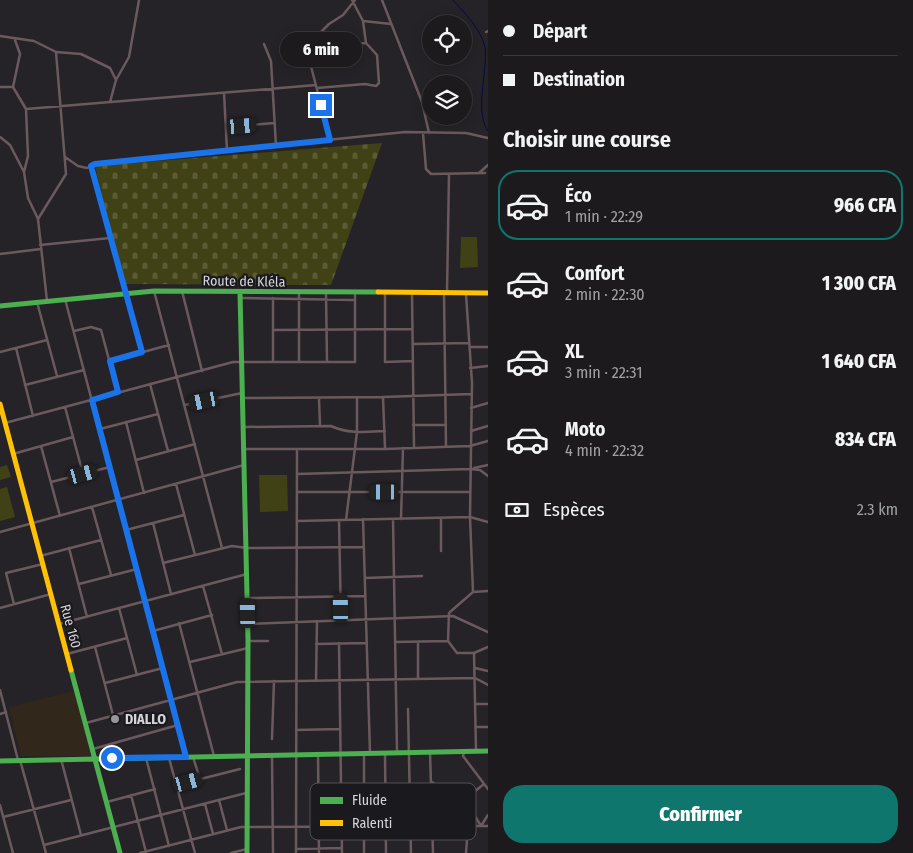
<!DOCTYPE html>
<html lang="fr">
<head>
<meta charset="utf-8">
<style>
  :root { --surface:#1c1a1d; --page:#252326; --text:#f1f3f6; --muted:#a0a1a4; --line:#3a383b; --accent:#0f766e }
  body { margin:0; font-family:"Fira Sans Condensed",sans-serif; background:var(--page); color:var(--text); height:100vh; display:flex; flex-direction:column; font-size:19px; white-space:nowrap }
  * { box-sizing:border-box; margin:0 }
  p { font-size:16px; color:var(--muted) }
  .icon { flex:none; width:28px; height:28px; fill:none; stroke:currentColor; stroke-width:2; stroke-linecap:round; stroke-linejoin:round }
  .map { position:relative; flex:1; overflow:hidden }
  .panel { display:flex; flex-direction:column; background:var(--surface); width:425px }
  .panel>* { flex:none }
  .top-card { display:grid; align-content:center; height:110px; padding:0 15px; background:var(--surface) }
  .fabs { position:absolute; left:422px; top:15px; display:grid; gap:10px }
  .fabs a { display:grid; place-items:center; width:50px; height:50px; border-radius:50%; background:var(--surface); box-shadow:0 2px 12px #0003,0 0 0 1px var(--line); font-size:25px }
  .end { position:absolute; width:22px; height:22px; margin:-11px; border:6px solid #1a73e8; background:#fff; box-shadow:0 0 0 2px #fff }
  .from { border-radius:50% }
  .bubble { position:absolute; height:35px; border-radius:18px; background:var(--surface); box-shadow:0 2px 12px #0003,0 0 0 1px var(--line); font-size:16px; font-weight:800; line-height:35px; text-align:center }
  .car { position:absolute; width:15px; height:30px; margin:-15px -8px; border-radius:6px; box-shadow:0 0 4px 1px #0007; background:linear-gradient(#222 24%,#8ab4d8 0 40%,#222 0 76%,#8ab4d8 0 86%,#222 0) }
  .top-card b { display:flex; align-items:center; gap:18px; height:48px; font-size:19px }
  .top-card b+b { border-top:1px solid var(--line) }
  .top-card i { width:12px; height:12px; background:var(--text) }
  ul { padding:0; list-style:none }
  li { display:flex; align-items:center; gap:15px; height:70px; margin:0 10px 8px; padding:0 5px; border:2px solid transparent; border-radius:20px }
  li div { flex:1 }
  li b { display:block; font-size:19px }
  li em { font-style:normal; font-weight:800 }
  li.active { border-color:var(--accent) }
  li>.icon { width:45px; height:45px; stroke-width:1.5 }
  h2 { padding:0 15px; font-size:22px; line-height:60px }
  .pay { display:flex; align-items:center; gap:12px; height:55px; padding:0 15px; font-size:19px }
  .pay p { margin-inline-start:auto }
  .action { display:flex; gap:10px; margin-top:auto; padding:10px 15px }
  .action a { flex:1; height:58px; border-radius:20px; background:var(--accent); color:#fff; font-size:20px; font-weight:800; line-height:58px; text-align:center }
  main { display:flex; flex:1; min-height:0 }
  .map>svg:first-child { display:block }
  .commercial { fill:#31281b }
  .cemetery { fill:url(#cemetery-stones) }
  .green { fill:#404215 }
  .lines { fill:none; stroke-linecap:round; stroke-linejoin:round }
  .stream { stroke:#030f3c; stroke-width:1 }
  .street { stroke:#6a5a5d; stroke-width:2.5 }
  .fast { stroke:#4caf50; stroke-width:5 }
  .slow { stroke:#ffc107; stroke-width:5 }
  .route { stroke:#1a73e8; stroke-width:6 }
  .poi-dot { fill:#97969a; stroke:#1a191e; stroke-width:2 }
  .labels { text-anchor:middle; stroke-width:4.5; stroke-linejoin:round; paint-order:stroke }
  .street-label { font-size:14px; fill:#d5d4d8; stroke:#1a191e }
  .poi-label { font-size:14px; font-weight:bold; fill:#d5d4d8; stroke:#1a191e; text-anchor:start }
  .key { fill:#1a191e; stroke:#525156; stroke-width:1 }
  .key-label { font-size:14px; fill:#d5d4d8 }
</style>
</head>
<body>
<main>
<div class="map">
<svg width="488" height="853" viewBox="0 0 488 853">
  <defs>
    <pattern id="cemetery-stones" width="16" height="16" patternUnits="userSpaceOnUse" patternTransform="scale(1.25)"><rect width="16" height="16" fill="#404215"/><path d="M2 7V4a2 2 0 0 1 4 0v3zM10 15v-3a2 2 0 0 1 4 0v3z" fill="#5b5c36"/></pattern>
  </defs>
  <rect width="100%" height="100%" fill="#252327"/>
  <!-- commercial -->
  <path class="commercial" d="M74 691 91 756H21L9 707Z"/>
  <!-- cemetery -->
  <path class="cemetery" d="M382 143 331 285 124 284 95 166Z"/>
  <!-- green -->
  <path class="green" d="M461 237H477L478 267 460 268Z
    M7 465 11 477 0 480V467Z
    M259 475H287L288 511 260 512Z
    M7 487 15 517 0 521V489Z"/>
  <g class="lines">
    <!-- stream -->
    <path class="stream" d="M453 0C465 13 481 30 485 47 488 70 474 112 488 131"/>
    <!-- street -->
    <path class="street" d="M382 0 422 102 429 133
      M363 21 391 24
      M486 32 488 31
      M0 36 34 41 56 52 81 54 110 68 116 80
      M15 40 20 54 13 87 26 109 28 156 24 172
      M264 44 271 61 276 146
      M306 47 366 43
      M0 87H13
      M317 88 365 84 376 86 379 83 377 55 366 43 363 21 352 0
      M224 93 227 151
      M110 102 116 80 129 57 139 0
      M26 109 316 85
      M226 127 274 123
      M423 133 426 169 431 174 485 173
      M0 137 10 145 24 172 28 198 38 219 47 301
      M330 140 306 47 329 24 343 15 355 0
      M65 157 78 166 87 168 95 164 405 132 466 133 488 138
      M91 166 142 353
      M479 173 488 165
      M38 219 66 174 56 52
      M40 245 110 238
      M0 254 41 249
      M154 291 222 548
      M182 291 202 371
      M299 293V361
      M326 293 327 362
      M447 293 449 174
      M385 294V362L413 361
      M412 294 414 447
      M444 294 446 446
      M466 294 472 383 470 517 473 592
      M240 298 355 300
      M65 299 186 757
      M37 302 57 376
      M273 330 412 329
      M74 331 91 327 101 330 118 393
      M413 344 469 343
      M470 347H488
      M16 348 33 416
      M0 352 47 340
      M110 361 169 345
      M273 361V298
      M470 368 488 366
      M150 384 168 451
      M25 385 84 370
      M383 397 385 448
      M243 398 383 397 472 394
      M319 398 320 426
      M185 405 242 393
      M65 407 83 474
      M471 408 488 403
      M126 422 144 493
      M5 423 233 362H355V294
      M413 425H446
      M244 427 331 426C348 434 366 432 385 431
      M100 429 158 414
      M471 431 488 426
      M41 446 60 516
      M244 449H385L470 446 488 441
      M13 454 73 437
      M136 460 195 444
      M474 468 488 465
      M297 474 470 469 480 470 488 476
      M51 482 110 467
      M176 484 195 555
      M298 492H470
      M92 507 111 575
      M441 518V551
      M363 519 370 753
      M393 519 397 752
      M401 519 403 448
      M339 520 341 620
      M346 520 357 432V398
      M298 521 470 517 488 522
      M153 523 171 594
      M126 530 184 515
      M0 532 244 465
      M69 548 87 617
      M40 556 101 540
      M163 563 232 546 247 548 364 547
      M365 578 422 576
      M79 584 137 569
      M203 586 222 654
      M247 598 365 596
      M14 604 6 573 43 564
      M0 608 51 594
      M119 608 137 675
      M450 612 473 592 488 591
      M449 613 448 641 457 653H474L488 647
      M179 623 214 756
      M59 624 247 574
      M248 624 453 616 488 632
      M153 631 212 615
      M248 641H268
      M395 642 448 641
      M339 643 342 853
      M316 644 367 643
      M95 647 113 715
      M474 653 476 751
      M67 654 127 638
      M190 662 248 648
      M475 668 488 671
      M418 678V642
      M316 681 317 621
      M105 683 163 668
      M0 690 18 760
      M476 704H488
      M408 709 411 853
      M0 714 6 712
      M86 723 237 682 475 678 488 685
      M476 727H488
      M296 730 340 729
      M272 739 274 681
      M93 749 178 725
      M430 752 433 853
      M464 752 463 756 488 789
      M385 753 386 853
      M318 754 319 853
      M364 754V853
      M272 755 273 853
      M193 757 200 779
      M146 758 169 846
      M169 758 195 853
      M61 759 81 835
      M20 760 46 853
      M432 782 473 813 481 826 488 815
      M177 785 240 769
      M131 795 146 852
      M219 800 227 830
      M107 802 155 789
      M460 803 484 784
      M205 804 213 834
      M0 805 13 853
      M3 817 71 800
      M44 845 246 793
      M296 849 342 848
      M140 853 241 827 488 826
      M231 853 247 849
      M296 853 297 449
      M466 853 468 826"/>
    <!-- fast -->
    <path class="fast" d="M240 292 248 639 247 853
      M0 306 154 291 378 292
      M71 670 120 853
      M0 761 488 751"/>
    <!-- slow -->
    <path class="slow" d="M378 292 488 293
      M0 404 71 670"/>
  </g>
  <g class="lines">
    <!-- route -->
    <path class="route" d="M112 758 186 757 92 400 118 392 110 361 142 352 91 166 95 164 330 140 321 105"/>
  </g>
  <!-- markers -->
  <circle class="poi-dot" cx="115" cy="719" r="5"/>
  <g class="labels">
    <!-- street labels -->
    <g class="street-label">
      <text transform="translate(244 281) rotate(1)" y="5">Route de Kléla</text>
      <text transform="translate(71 626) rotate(75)" y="5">Rue 160</text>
    </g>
    <!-- poi labels -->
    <g class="poi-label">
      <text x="125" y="724">DIALLO</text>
    </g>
  </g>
  <!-- legend -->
  <rect x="310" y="783" width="166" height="57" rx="8" class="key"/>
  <rect x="320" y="797" width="23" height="7" fill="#4caf50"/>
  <rect x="320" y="820" width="23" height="6" fill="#ffc107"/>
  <g class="key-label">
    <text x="352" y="805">Fluide</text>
    <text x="352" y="828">Ralenti</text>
  </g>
</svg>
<div class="fabs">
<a><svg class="icon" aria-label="locate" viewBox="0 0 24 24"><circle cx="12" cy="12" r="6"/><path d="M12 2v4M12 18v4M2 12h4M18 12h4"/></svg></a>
<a><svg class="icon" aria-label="layers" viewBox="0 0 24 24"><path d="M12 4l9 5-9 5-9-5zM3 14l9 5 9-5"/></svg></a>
</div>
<i class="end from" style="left:112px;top:758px"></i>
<i class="end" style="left:321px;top:105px"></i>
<div class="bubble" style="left:280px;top:32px;width:82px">6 min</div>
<i class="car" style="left:242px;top:126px;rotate:86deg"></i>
<i class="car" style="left:204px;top:401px;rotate:258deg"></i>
<i class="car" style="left:83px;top:474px;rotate:75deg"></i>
<i class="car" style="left:384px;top:492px;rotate:270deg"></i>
<i class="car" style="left:341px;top:608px;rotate:359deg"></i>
<i class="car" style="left:248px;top:613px;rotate:359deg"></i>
<i class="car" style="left:188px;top:782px;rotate:75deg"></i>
</div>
<section class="panel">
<div class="top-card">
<b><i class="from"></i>Départ</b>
<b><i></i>Destination</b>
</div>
<h2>Choisir une course</h2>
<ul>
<li class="active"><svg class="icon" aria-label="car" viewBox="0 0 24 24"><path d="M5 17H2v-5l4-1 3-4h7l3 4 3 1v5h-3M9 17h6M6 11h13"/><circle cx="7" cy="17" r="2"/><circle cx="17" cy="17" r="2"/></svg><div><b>Éco</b><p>1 min · 22:29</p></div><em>966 CFA</em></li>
<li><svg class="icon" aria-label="car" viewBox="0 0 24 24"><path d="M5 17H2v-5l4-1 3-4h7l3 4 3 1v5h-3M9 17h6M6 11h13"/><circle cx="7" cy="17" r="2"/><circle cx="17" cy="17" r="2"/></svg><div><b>Confort</b><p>2 min · 22:30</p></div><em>1 300 CFA</em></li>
<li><svg class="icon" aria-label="car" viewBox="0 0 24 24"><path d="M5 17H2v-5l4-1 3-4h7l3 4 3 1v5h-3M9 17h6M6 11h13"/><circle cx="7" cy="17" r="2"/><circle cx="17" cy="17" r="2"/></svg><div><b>XL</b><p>3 min · 22:31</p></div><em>1 640 CFA</em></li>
<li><svg class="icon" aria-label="car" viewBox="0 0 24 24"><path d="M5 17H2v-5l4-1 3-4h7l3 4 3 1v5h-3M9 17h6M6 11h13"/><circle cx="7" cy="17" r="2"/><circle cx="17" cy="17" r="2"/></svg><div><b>Moto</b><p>4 min · 22:32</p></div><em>834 CFA</em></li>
</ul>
<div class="pay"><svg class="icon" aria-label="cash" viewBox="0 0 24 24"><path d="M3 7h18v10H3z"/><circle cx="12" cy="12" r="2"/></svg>Espèces<p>2.3 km</p></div>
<div class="action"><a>Confirmer</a></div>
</section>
</main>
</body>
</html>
